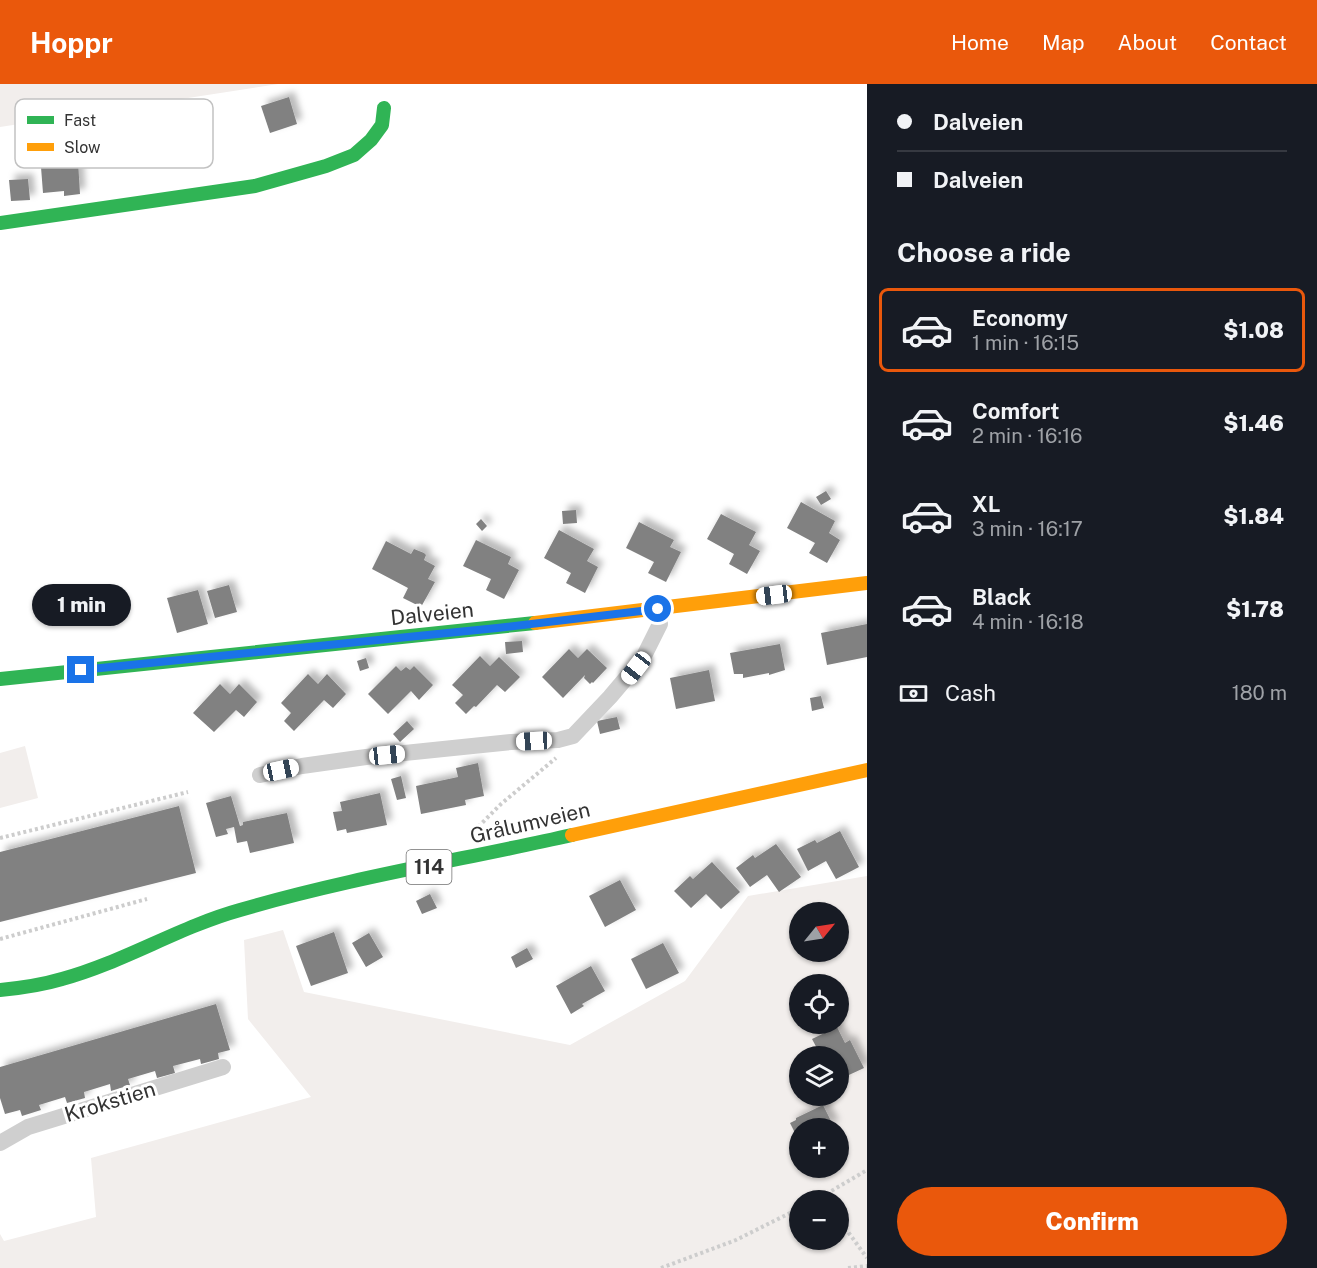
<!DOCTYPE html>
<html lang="en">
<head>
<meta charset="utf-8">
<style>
  :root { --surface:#171b24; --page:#242831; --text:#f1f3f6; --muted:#9ea1a6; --line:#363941; --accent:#ea580c }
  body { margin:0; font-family:"Public Sans",sans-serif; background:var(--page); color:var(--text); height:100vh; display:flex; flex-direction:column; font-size:22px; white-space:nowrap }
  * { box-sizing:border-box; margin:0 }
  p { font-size:20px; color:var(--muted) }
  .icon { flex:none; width:33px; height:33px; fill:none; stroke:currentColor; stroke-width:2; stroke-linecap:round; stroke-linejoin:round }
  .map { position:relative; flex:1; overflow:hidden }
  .side { display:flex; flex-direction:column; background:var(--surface); width:450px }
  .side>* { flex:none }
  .top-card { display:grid; align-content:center; height:132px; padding:0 30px; background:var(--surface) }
  .needle { width:39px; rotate:60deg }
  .controls { position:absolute; left:789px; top:818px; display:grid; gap:12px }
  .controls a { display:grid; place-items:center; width:60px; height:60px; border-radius:50%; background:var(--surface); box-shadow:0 2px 4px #0004; font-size:30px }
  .end { position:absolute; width:27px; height:27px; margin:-14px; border:8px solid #1a73e8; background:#fff; box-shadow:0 0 0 3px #fff }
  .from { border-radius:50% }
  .bubble { position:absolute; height:42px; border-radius:21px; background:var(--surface); box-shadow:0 2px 4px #0004; font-size:20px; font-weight:800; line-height:42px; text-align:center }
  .car { position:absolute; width:18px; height:36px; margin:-18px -9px; border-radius:8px; box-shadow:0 0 4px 2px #0007; background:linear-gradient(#fff 24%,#345 0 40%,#fff 0 76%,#345 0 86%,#fff 0) }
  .top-card b { display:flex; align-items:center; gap:21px; height:57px; font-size:22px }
  .top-card b+b { border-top:2px solid var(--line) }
  .top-card i { width:15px; height:15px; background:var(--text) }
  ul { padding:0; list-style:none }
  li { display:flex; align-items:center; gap:18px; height:84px; margin:0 12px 9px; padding:0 18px; border:3px solid transparent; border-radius:9px }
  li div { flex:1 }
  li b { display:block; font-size:22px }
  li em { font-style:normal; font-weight:800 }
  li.active { border-color:var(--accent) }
  li>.icon { width:54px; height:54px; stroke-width:1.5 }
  h2 { padding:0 30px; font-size:27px; line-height:72px }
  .pay { display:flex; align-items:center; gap:15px; height:66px; padding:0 30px; font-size:22px }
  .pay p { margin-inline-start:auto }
  .cta { display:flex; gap:12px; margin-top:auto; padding:12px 30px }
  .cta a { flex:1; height:69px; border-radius:36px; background:var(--accent); color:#fff; font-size:24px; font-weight:800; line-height:69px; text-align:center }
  header { display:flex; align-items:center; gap:36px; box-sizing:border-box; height:84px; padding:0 30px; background:var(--accent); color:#fff }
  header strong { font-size:28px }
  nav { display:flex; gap:33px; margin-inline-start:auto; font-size:21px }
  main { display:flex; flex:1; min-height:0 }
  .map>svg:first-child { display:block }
  .green { fill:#f2eeec; fill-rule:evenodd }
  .building { fill:#818181; filter:url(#shadow) }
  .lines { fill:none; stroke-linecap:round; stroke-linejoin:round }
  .path { stroke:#cdcdcd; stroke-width:4; stroke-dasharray:3 3; stroke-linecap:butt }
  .street { stroke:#cfcfcf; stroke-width:16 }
  .fast { stroke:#30b455; stroke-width:14 }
  .slow { stroke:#ff9f0a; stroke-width:14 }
  .route { stroke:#1a73e8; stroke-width:8 }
  .labels { text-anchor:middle; stroke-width:6; stroke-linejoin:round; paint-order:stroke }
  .shield { fill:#fff; stroke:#707070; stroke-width:1.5 }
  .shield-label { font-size:20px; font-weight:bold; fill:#333 }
  .street-label { font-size:21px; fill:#333; stroke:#fff }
  .key { fill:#fff; stroke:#c2c2c2; stroke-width:1.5 }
  .key-label { font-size:16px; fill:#333 }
</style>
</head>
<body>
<header>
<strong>Hoppr</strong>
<nav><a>Home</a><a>Map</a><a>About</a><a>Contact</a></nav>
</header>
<main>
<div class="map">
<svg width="867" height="1184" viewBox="0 0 867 1184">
  <defs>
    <filter id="shadow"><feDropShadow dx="5.5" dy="-5.5" stdDeviation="3" flood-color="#0004"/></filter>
  </defs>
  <rect width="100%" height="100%" fill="#fff"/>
  <!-- green -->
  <path class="green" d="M0 0H278L0 43Z
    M25 662 38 714 0 724V669Z
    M867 792V1184H0V1150L4 1157 96 1133 91 1074 311 1013 248 935 244 856 283 846 304 908 570 961 685 897 748 812ZM800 828H838V867H800ZM800 900H838V939H800ZM800 972H838V1011H800ZM800 1044H838V1083H800ZM800 1116H838V1155H800Z"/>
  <!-- building -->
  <path class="building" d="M289 13 297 40 270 49 261 22Z
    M77 61 80 110 64 112V107L43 109 41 83 56 82 54 63Z
    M28 95 30 116 11 117 9 96Z
    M826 407 831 415 821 421 816 413Z
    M801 418 835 437 829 449 840 456 827 479 809 469 815 459 787 444Z
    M576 426 577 439 563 440 562 427Z
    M721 430 756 448 749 461 760 467 747 490 729 480 734 470 707 455Z
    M481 435 487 442 482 447 476 440Z
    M639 438 674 456 670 463 681 468 666 498 648 489 654 478 626 464Z
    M559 446 594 465 587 477 598 483 585 509 566 499 571 489 544 474Z
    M476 456 511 473 508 480 519 486 504 515 486 506 491 495 463 482Z
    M386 457 411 470 414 465 424 469 426 471 424 476 435 482 428 495 435 498 421 523 403 514 408 504 372 485Z
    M229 501 237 528 215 534 207 507Z
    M198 506 208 540 177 549 167 514Z
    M867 540V573L827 581 821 549Z
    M522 557 523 568 506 570 505 558Z
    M780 560 785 586 769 591V589L743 594V590H734L730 569Z
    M569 565 578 574 587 565 607 584 593 599 592 598 590 600 584 594 585 591 563 614 542 593Z
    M480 572 490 582 499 573 520 593 505 608 497 601 476 623 474 622 466 630 455 619 463 611 452 601Z
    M366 574 369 584 360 587 357 577Z
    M396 582 401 587 406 583 410 586 414 582 433 601 419 616 411 607 388 630 368 610Z
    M709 586 715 617 676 625 670 594Z
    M308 590 318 600 327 590 346 610 333 624 324 616 294 647 284 637 291 629 281 619Z
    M220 600 230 610 239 600 257 618 244 633 236 626 214 648 193 629Z
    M821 612 824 624 812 627 810 614Z
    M617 633 620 645 600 650 597 637Z
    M407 637 414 645 400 658 393 650Z
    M478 679 484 712 465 716 466 721 421 730 416 702 458 693 456 684Z
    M401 692 406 714 397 716 391 695Z
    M380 709 387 741 347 749 346 745 337 747 333 728 342 727 340 718Z
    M231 712 240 742 243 741V738L287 729 294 759 250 769 247 757 237 759 234 743 226 745 228 750 216 753 206 719Z
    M179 722 196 789 0 838V768Z
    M840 747 859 783 836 795 826 777 808 787 797 765 815 756 817 759Z
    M776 760 801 793 779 808 767 791 750 803 736 784 753 771 755 774Z
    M712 778 740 808 721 825 706 810 691 824 674 807 690 792 693 795Z
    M620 796 636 826 605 843 589 812Z
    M430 810 437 824 422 830 416 817Z
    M334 848 348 889 311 902 296 862Z
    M369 849 383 873 366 883 352 859Z
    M663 859 679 889 646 905 631 875Z
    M527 864 533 875 516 884 511 873Z
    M591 882 605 907 582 920 584 922 571 930 556 902Z
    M216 920 230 966 218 969 219 975 201 980 200 975 173 982 175 989 157 994 155 987 128 995 130 1001 111 1007 110 1000 84 1008 85 1014 67 1019 65 1013 39 1021 41 1026 22 1032 20 1026 5 1030 0 1014V983Z
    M837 943 845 959 850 956 864 984 838 996V972H821L812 955Z
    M823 1021 834 1043 800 1044V1059L790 1039 796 1036V1034Z"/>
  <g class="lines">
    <!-- path -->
    <path class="path" d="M474 747 501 720 556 674
      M0 754 188 708
      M0 855 147 815
      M816 1116 867 1086
      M838 1134 867 1174
      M661 1184 736 1156 800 1124
      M848 1184 867 1182"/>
    <!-- street -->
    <path class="street" d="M260 691 302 682 366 673 511 658 558 656 573 652 610 613 643 574 660 540 658 525
      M0 1059 28 1043 223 983"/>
    <!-- fast -->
    <path class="fast" d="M0 139 255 102 326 82 354 71 371 56 382 41 384 24
      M0 595 535 539
      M0 906C21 904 42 901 62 895 124 878 179 843 240 826 349 794 461 776 572 751"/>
    <!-- slow -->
    <path class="slow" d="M535 539 867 499
      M572 751 867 686"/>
  </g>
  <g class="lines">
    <!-- route -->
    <path class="route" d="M81 586 497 544 658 525"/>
  </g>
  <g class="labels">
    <!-- shield labels -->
    <rect class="shield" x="406.5" y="766" width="45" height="34" rx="4.5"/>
    <g class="shield-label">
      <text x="429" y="790">114</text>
    </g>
    <!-- street labels -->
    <g class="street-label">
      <text transform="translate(432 530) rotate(-6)" y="7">Dalveien</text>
      <text transform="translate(530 739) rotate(-13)" y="7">Grålumveien</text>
      <text transform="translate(110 1018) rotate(-17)" y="7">Krokstien</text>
    </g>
  </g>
  <!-- legend -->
  <rect x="15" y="15" width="198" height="69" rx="9" class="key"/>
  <rect x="27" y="32" width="27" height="8" fill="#30b455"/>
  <rect x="27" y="59" width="27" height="8" fill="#ff9f0a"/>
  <g class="key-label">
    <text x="64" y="42">Fast</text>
    <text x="64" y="69">Slow</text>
  </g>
</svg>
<div class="controls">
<a><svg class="needle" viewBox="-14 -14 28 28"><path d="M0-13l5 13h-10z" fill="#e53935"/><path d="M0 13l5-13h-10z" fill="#9ea1a6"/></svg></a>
<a><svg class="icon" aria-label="locate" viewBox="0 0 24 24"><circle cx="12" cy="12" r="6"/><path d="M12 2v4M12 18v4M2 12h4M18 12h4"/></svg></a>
<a><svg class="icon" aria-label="layers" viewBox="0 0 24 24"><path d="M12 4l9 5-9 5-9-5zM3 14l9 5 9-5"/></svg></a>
<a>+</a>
<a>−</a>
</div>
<i class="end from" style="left:658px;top:525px"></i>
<i class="end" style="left:81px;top:586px"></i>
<div class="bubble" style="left:32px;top:500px;width:99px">1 min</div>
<i class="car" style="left:774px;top:511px;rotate:263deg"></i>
<i class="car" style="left:636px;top:584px;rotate:218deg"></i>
<i class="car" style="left:534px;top:657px;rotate:267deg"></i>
<i class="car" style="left:387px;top:671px;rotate:84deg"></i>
<i class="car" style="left:281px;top:686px;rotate:78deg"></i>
</div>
<section class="side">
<div class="top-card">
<b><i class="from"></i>Dalveien</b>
<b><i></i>Dalveien</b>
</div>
<h2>Choose a ride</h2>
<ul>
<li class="active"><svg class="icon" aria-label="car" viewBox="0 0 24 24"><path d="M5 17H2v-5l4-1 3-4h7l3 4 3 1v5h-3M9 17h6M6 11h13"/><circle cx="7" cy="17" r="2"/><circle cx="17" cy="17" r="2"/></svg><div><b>Economy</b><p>1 min · 16:15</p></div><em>$1.08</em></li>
<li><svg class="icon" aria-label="car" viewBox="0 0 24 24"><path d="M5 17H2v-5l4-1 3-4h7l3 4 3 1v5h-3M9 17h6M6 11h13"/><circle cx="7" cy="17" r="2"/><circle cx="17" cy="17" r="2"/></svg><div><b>Comfort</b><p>2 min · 16:16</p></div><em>$1.46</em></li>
<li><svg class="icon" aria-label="car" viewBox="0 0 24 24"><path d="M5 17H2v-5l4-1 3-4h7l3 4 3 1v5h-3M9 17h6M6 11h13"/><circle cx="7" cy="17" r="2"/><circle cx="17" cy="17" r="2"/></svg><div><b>XL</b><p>3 min · 16:17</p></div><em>$1.84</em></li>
<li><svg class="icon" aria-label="car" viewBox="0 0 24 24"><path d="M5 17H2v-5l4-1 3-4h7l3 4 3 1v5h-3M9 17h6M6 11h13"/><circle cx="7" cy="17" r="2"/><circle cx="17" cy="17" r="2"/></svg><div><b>Black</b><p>4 min · 16:18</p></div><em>$1.78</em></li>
</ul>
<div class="pay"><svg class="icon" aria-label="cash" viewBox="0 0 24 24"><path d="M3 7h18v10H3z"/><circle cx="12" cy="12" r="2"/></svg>Cash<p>180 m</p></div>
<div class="cta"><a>Confirm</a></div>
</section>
</main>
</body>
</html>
